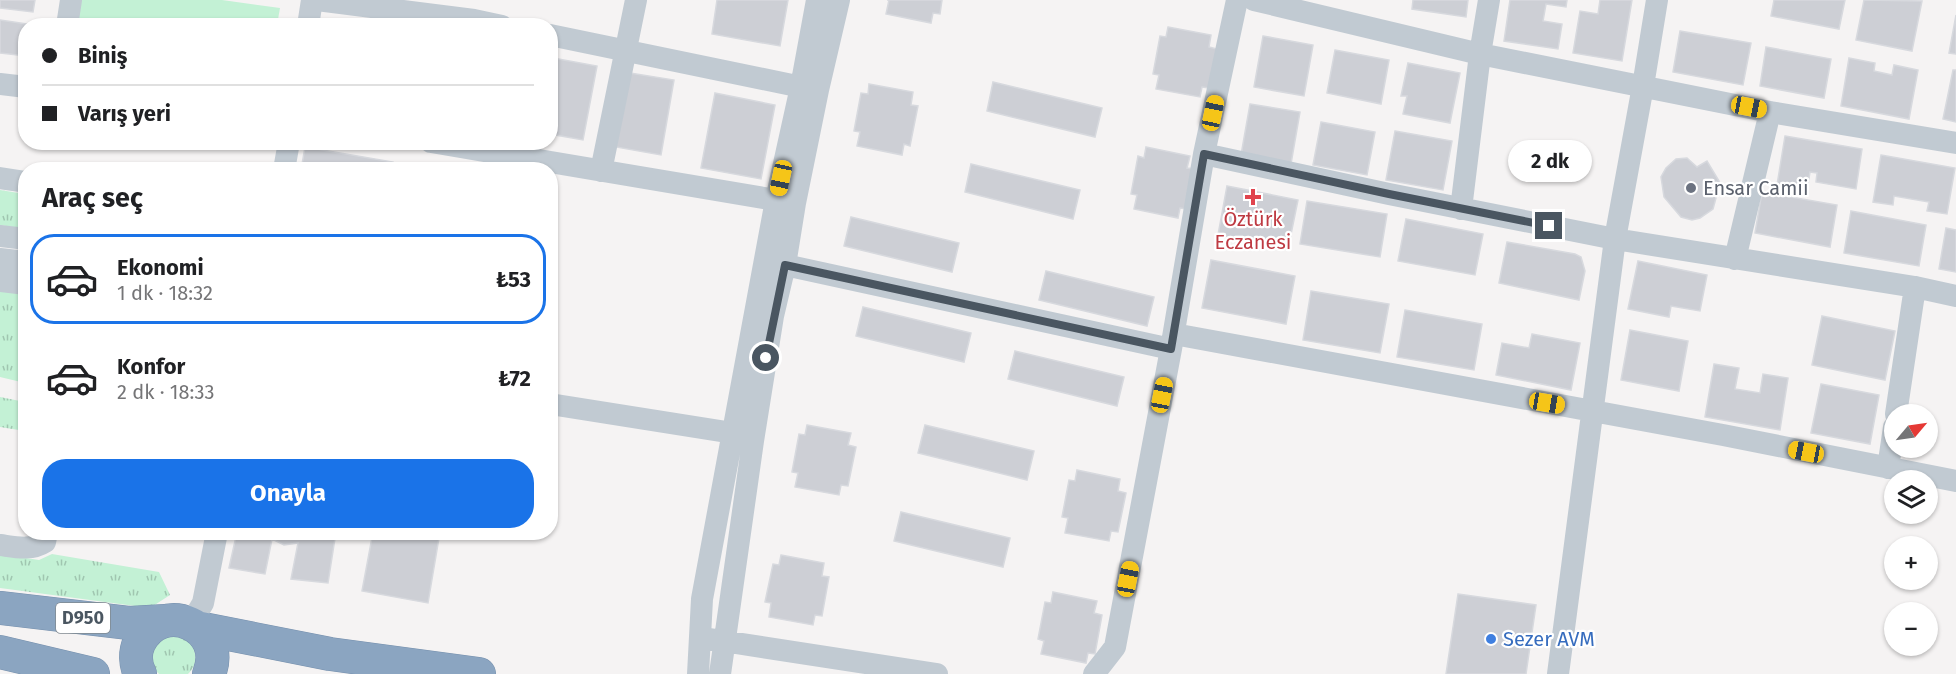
<!DOCTYPE html>
<html lang="tr">
<head>
<meta charset="utf-8">
<style>
  :root { --surface:#fff; --page:#f6f6f6; --text:#202124; --muted:#757577; --line:#e0e0e0; --accent:#1a73e8 }
  body { margin:0; font-family:"Fira Sans",sans-serif; background:var(--page); color:var(--text); height:100vh; display:flex; flex-direction:column; font-size:22px; white-space:nowrap }
  * { box-sizing:border-box; margin:0 }
  p { font-size:20px; color:var(--muted) }
  .icon { flex:none; width:33px; height:33px; fill:none; stroke:currentColor; stroke-width:2; stroke-linecap:round; stroke-linejoin:round }
  .map { position:relative; flex:1; overflow:hidden }
  .side { position:absolute; left:18px; top:162px; width:540px; height:378px; display:flex; flex-direction:column; background:var(--surface); border-radius:24px; box-shadow:0 2px 4px #0004 }
  .side>* { flex:none }
  .banner { position:absolute; left:18px; top:18px; width:540px; height:132px; border-radius:24px; box-shadow:0 2px 4px #0004; display:grid; align-content:center; height:132px; padding:0 24px; background:var(--surface) }
  .needle { width:39px; rotate:61deg }
  .buttons { position:absolute; left:1884px; top:404px; display:grid; gap:12px }
  .buttons a { display:grid; place-items:center; width:54px; height:54px; border-radius:50%; background:var(--surface); box-shadow:0 2px 4px #0004; font-size:30px }
  .end { position:absolute; width:27px; height:27px; margin:-14px; border:8px solid #4a5661; background:#fff; box-shadow:0 0 0 3px #fff }
  .from { border-radius:50% }
  .bubble { position:absolute; height:42px; border-radius:21px; background:var(--surface); box-shadow:0 2px 4px #0004; font-size:20px; font-weight:700; line-height:42px; text-align:center }
  .car { position:absolute; width:18px; height:36px; margin:-18px -9px; border-radius:8px; box-shadow:0 0 4px 2px #0007; background:linear-gradient(#f5c518 24%,#345 0 40%,#f5c518 0 76%,#345 0 86%,#f5c518 0) }
  .banner b { display:flex; align-items:center; gap:21px; height:57px; font-size:22px }
  .banner b+b { border-top:2px solid var(--line) }
  .banner i { width:15px; height:15px; background:var(--text) }
  ul { padding:0; list-style:none }
  li { display:flex; align-items:center; gap:18px; height:90px; margin:0 12px 9px; padding:0 12px; border:3px solid transparent; border-radius:24px }
  li div { flex:1 }
  li b { display:block; font-size:22px }
  li em { font-style:normal; font-weight:700 }
  li.on { border-color:var(--accent) }
  li>.icon { width:54px; height:54px; stroke-width:1.5 }
  h2 { padding:0 24px; font-size:27px; line-height:72px }
  .action { display:flex; gap:12px; margin-top:auto; padding:12px 24px }
  .action a { flex:1; height:69px; border-radius:24px; background:var(--accent); color:#fff; font-size:24px; font-weight:700; line-height:69px; text-align:center }
  .map>svg:first-child { display:block }
  .grass { fill:url(#grass-tufts) }
  .green { fill:#c3f1d5 }
  .building { fill:#cdcfd5; stroke:#d7d9de; stroke-width:1.5 }
  .lines { fill:none; stroke-linecap:round; stroke-linejoin:round }
  .highway-casing { stroke:#7690ad; stroke-width:34 }
  .minor { stroke:#c1cad2; stroke-width:22 }
  .highway { stroke:#8ba5c1; stroke-width:33 }
  .route { stroke:#4a5661; stroke-width:8 }
  .worship-dot { fill:#6b7280; stroke:#fff; stroke-width:2 }
  .health-dot { fill:#e0444e; stroke:#fff; stroke-width:2 }
  .shop-dot { fill:#3f7fe0; stroke:#fff; stroke-width:2 }
  .labels { text-anchor:middle; stroke-width:4.5; stroke-linejoin:round; paint-order:stroke }
  .shield { fill:#fff; stroke:#808990; stroke-width:1.5 }
  .shield-label { font-size:18px; font-weight:bold; fill:#4a5661 }
  .worship-label { font-size:20px; fill:#5b616d; stroke:#fff; text-anchor:start }
  .health-label { font-size:20px; fill:#be3a42; stroke:#fff }
  .shop-label { font-size:20px; fill:#366cbe; stroke:#fff; text-anchor:start }
</style>
</head>
<body>
<div class="map">
<svg width="1956" height="674" viewBox="0 0 1956 674">
  <defs>
    <pattern id="grass-tufts" width="24" height="20" patternUnits="userSpaceOnUse" patternTransform="scale(1.5)"><rect width="24" height="20" fill="#c3f1d5"/><path d="M3 7l-1-3M5 7V3M7 7l1-3M15 17l-1-3M17 17v-4M19 17l1-3" fill="none" stroke="#a0c6b0"/></pattern>
  </defs>
  <rect width="100%" height="100%" fill="#f5f3f3"/>
  <!-- grass -->
  <path class="grass" d="M0 190 25 194V229L0 225Z
    M0 288 25 292V383L0 377Z
    M0 397 25 402V431L0 427Z
    M0 554 39 560 52 554 159 572 170 595 150 608 0 588Z
    M171 634 191 641C196 654 199 663 188 674H159C150 665 151 657 153 646Z"/>
  <!-- green -->
  <path class="green" d="M80 0H222L280 8 277 25 76 26Z"/>
  <!-- building -->
  <path class="building" d="M0 0H35L33 12 0 8Z
    M717 0H788L780 46 712 34Z
    M887 0H942L940 14 933 13 931 23 886 14 889 0Z
    M1413 0H1468L1466 17 1412 9Z
    M1510 0H1567L1566 7 1546 4 1543 21 1562 24 1558 49 1504 41Z
    M1600 0H1632L1622 61 1573 53 1580 11 1598 14Z
    M1774 0H1845L1839 29 1771 16Z
    M1864 0 1922 1 1912 51 1856 40Z
    M1956 15V54L1949 53Z
    M0 20 34 25 26 26V56L0 53Z
    M1168 27 1211 35 1209 47 1217 49 1209 88 1202 87 1200 97 1156 89 1159 75 1153 74 1160 36 1166 37Z
    M1680 31 1751 43 1743 85 1673 72Z
    M1263 36 1313 45 1304 96 1254 87Z
    M1766 47 1831 59 1824 98 1760 86Z
    M1335 50 1389 60 1381 104 1327 93Z
    M553 58 597 66 583 140 550 134V70Z
    M1849 58 1875 63 1874 71 1892 75 1894 65 1918 70 1909 119 1841 106Z
    M1408 63 1460 73 1450 123 1403 114 1407 96H1401Z
    M1953 70H1956V122L1943 119Z
    M630 73 674 80 661 155 616 147Z
    M993 82 1102 108 1095 137 987 111Z
    M869 84 913 92 911 105 918 106 910 146 904 144 902 155 857 146 860 132 854 131 861 93 868 94Z
    M715 93 775 105 761 179 701 168Z
    M1250 104 1300 112 1291 164 1241 155Z
    M1321 122 1375 132 1367 175 1313 165Z
    M1395 131 1452 141 1443 190 1386 180Z
    M1785 136 1862 149 1856 189 1816 182 1817 173 1810 172 1807 191 1777 185Z
    M305 147 393 162 392 170H301Z
    M1146 147 1190 156 1187 168 1195 169 1187 209 1180 208 1178 218 1134 209 1137 195 1131 194 1138 156 1144 158Z
    M1881 155 1955 168 1947 214 1927 211 1929 202 1894 196 1893 205 1873 202Z
    M1687 158 1697 167 1707 161 1722 186 1715 190 1716 198 1713 209 1700 218 1692 220 1681 217 1664 197 1661 177 1666 168 1676 159Z
    M971 164 1080 190 1073 219 965 192Z
    M1227 186 1298 200 1288 249 1218 235Z
    M1762 192 1837 205 1830 247 1755 233Z
    M1307 201 1387 214 1380 257 1300 244Z
    M1851 211 1926 225 1919 266 1844 253Z
    M851 217 959 243 952 272 844 246Z
    M1406 219 1483 234 1475 275 1398 261Z
    M1946 228 1956 230V272L1939 269Z
    M1507 242 1575 254 1581 257 1585 271 1579 300 1499 283Z
    M1211 260 1295 276 1286 324 1202 308Z
    M1638 261 1707 275 1700 311 1671 306 1669 317 1628 309Z
    M1046 271 1154 297 1147 326 1039 300Z
    M1311 291 1389 304 1380 353 1303 340Z
    M863 307 971 333 964 362 856 336Z
    M1405 310 1482 324 1474 370 1397 357Z
    M1822 316 1895 331 1885 380 1812 365Z
    M1630 330 1688 341 1679 391 1621 380Z
    M1532 334 1580 343 1571 390 1496 375 1502 343 1529 348Z
    M1015 351 1124 377 1117 406 1008 379Z
    M1714 364 1739 368 1735 389 1760 393 1763 374 1788 378 1780 430 1705 417Z
    M1821 384 1879 395 1870 444 1811 433Z
    M807 425 851 433 848 445 856 447 848 486 841 485 839 495 795 487 798 473 792 472 799 434 805 435Z
    M925 425 1034 451 1027 480 918 453Z
    M1077 470 1120 479 1118 491 1126 493 1118 532 1111 531 1109 541 1065 533 1068 518 1062 517 1069 480 1075 481Z
    M901 512 1010 538 1003 567 894 541Z
    M237 532H336L328 583 291 579 298 543 284 545 272 539 265 574 229 568Z
    M373 532H440L428 603 362 591Z
    M781 555 824 563 822 576 829 577 822 616 815 615 813 625 769 617 771 603 765 602 773 564 779 565Z
    M1053 592 1097 601 1094 613 1102 615 1095 654 1088 653 1086 663 1041 654 1044 641 1038 639 1045 602 1051 603Z
    M1458 594 1536 605 1526 674H1446Z"/>
  <g class="lines">
    <!-- highway casing -->
    <g class="highway-casing">
      <path id="highway" d="M0 608 129 623 165 621
        M198 628 330 654 479 674
        M0 652 93 674
        M140 674C135 664 135 652 139 643 162 597 228 627 209 674"/>
    </g>
    <!-- minor -->
    <path class="minor" d="M317 0 474 20 502 26
      M1254 0 1480 54 1770 112 1956 143
      M67 26 71 0
      M308 26 312 0
      M550 35 816 90
      M0 84 26 87
      M431 142 776 200
      M1204 154 1389 194 1615 239 1915 287 1956 296
      M284 170 289 142
      M601 171 636 0
      M0 178 26 182
      M1461 209 1480 54 1489 0
      M0 236 26 239
      M0 259 26 262
      M1735 259 1770 112
      M785 265 1171 349
      M0 281 26 284
      M1174 334 1723 435 1956 481
      M550 404 733 433
      M1896 414 1915 287
      M1888 468 1894 427
      M0 545C15 547 31 551 45 542L47 532
      M191 623 203 603 217 532
      M710 639 937 674
      M698 674 702 599 776 200 801 87 817 0
      M720 674 753 441 773 316 785 265 795 203 818 90 839 0
      M1094 674 1115 647 1171 349 1204 154 1237 0
      M1558 674 1615 239 1643 86 1657 0"/>
    <!-- highway -->
    <use href="#highway" class="highway"/>
  </g>
  <g class="lines">
    <!-- route -->
    <path class="route" d="M766 358 785 265 1171 349 1204 154 1389 194 1549 226"/>
  </g>
  <!-- markers -->
  <circle class="worship-dot" cx="1691" cy="188" r="6"/>
  <path class="health-dot" d="M1250 188h6v6h6v6h-6v6h-6v-6h-6v-6h6z"/>
  <circle class="shop-dot" cx="1491" cy="639" r="6"/>
  <g class="labels">
    <!-- shield labels -->
    <rect class="shield" x="56" y="603" width="54" height="30" rx="4.5"/>
    <g class="shield-label">
      <text x="83" y="624">D950</text>
    </g>
    <!-- worship labels -->
    <g class="worship-label">
      <text x="1703" y="195">Ensar Camii</text>
    </g>
    <!-- health labels -->
    <g class="health-label">
      <text x="1253" y="226">Öztürk<tspan x="1253" dy="23">Eczanesi</tspan></text>
    </g>
    <!-- shop labels -->
    <g class="shop-label">
      <text x="1503" y="646">Sezer AVM</text>
    </g>
  </g>
</svg>
<div class="buttons">
<a><svg class="needle" viewBox="-14 -14 28 28"><path d="M0-13l5 13h-10z" fill="#e53935"/><path d="M0 13l5-13h-10z" fill="#757577"/></svg></a>
<a><svg class="icon" aria-label="layers" viewBox="0 0 24 24"><path d="M12 4l9 5-9 5-9-5zM3 14l9 5 9-5"/></svg></a>
<a>+</a>
<a>−</a>
</div>
<i class="end from" style="left:766px;top:358px"></i>
<i class="end" style="left:1549px;top:226px"></i>
<div class="bubble" style="left:1508px;top:140px;width:84px">2 dk</div>
<i class="car" style="left:1749px;top:107px;rotate:101deg"></i>
<i class="car" style="left:1213px;top:113px;rotate:12deg"></i>
<i class="car" style="left:781px;top:178px;rotate:192deg"></i>
<i class="car" style="left:1162px;top:395px;rotate:11deg"></i>
<i class="car" style="left:1547px;top:403px;rotate:100deg"></i>
<i class="car" style="left:1806px;top:452px;rotate:281deg"></i>
<i class="car" style="left:1128px;top:579px;rotate:11deg"></i>
<div class="banner">
<b><i class="from"></i>Biniş</b>
<b><i></i>Varış yeri</b>
</div>
<section class="side">
<h2>Araç seç</h2>
<ul>
<li class="on"><svg class="icon" aria-label="car" viewBox="0 0 24 24"><path d="M5 17H2v-5l4-1 3-4h7l3 4 3 1v5h-3M9 17h6M6 11h13"/><circle cx="7" cy="17" r="2"/><circle cx="17" cy="17" r="2"/></svg><div><b>Ekonomi</b><p>1 dk · 18:32</p></div><em>₺53</em></li>
<li><svg class="icon" aria-label="car" viewBox="0 0 24 24"><path d="M5 17H2v-5l4-1 3-4h7l3 4 3 1v5h-3M9 17h6M6 11h13"/><circle cx="7" cy="17" r="2"/><circle cx="17" cy="17" r="2"/></svg><div><b>Konfor</b><p>2 dk · 18:33</p></div><em>₺72</em></li>
</ul>
<div class="action"><a>Onayla</a></div>
</section>
</div>
</body>
</html>
